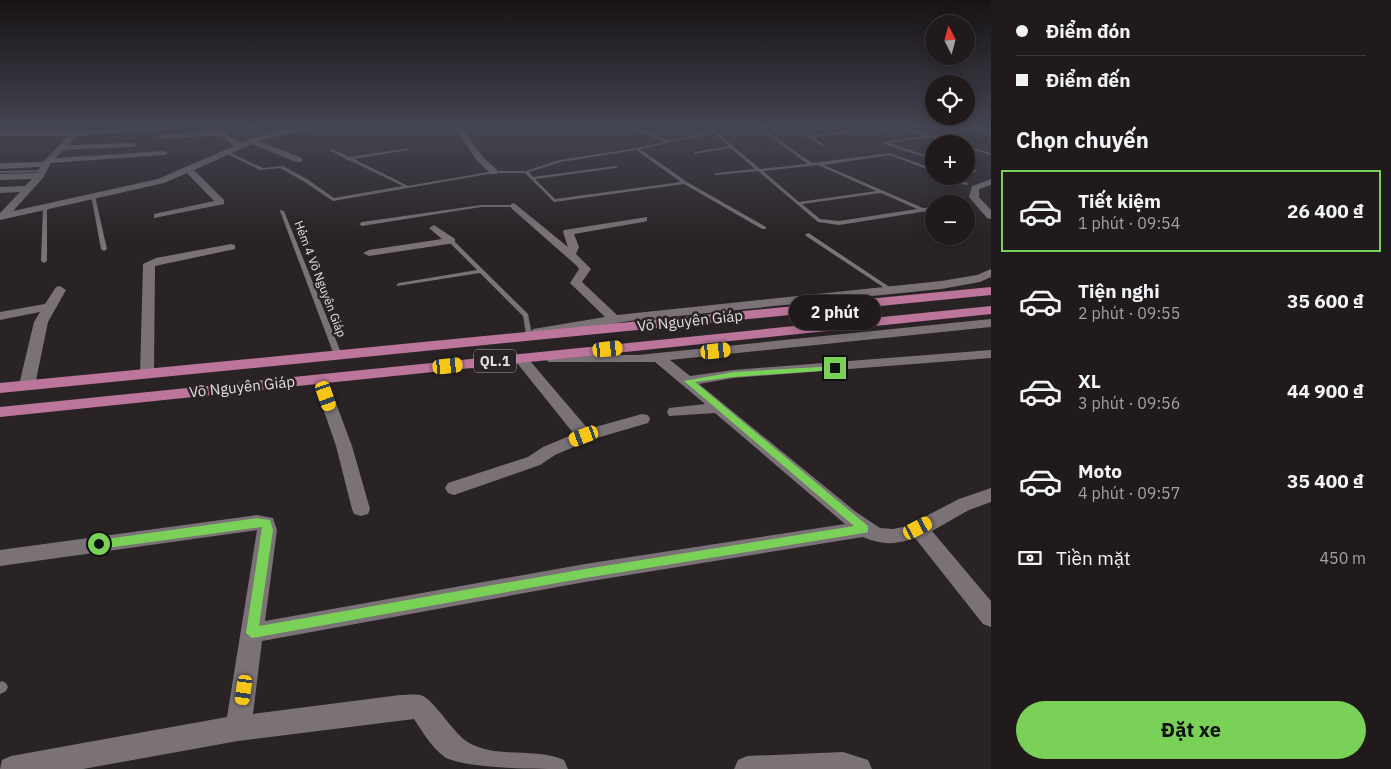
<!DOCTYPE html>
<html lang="vi">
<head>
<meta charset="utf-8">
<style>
  :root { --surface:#201a1c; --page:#2d2729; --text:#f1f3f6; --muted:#a2a1a3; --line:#3d383b; --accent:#79d158 }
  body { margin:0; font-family:"IBM Plex Sans",sans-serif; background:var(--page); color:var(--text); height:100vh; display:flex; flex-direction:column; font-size:19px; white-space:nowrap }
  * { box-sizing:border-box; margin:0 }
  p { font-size:16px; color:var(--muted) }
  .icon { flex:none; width:28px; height:28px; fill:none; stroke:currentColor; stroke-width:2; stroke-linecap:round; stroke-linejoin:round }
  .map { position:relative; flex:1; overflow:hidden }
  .sheet { display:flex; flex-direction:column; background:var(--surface); width:400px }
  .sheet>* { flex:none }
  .top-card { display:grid; align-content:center; height:110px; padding:0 25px; background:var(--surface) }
  .needle { width:32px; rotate:354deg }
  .buttons { position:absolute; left:925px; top:15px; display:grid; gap:10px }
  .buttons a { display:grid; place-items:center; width:50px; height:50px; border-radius:50%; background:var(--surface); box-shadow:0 2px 12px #0003,0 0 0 1px var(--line); font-size:25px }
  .end { position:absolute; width:22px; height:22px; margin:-11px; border:6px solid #79d158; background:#111; box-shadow:0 0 0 2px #111 }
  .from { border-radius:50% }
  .bubble { position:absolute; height:35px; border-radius:18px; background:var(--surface); box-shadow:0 2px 12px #0003,0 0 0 1px var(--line); font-size:16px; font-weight:700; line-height:35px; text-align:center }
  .car { position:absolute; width:15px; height:30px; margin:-15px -8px; border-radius:6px; box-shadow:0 0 4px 1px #0007; background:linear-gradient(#f5c518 24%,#345 0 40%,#f5c518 0 76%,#345 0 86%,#f5c518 0) }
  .top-card b { display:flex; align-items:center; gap:18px; height:48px; font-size:19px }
  .top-card b+b { border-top:1px solid var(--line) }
  .top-card i { width:12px; height:12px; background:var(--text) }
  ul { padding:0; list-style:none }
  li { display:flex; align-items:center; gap:15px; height:82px; margin:0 10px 8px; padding:0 15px; border:2px solid transparent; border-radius:0px }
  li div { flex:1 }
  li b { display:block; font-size:19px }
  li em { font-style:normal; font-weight:700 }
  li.current { border-color:var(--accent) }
  li>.icon { width:45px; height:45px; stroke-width:1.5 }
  h2 { padding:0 25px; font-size:22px; line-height:60px }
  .pay { display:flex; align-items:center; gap:12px; height:55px; padding:0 25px; font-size:19px }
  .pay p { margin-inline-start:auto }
  .button { display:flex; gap:10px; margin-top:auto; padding:10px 25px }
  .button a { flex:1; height:58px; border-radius:30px; background:var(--accent); color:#111; font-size:20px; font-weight:700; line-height:58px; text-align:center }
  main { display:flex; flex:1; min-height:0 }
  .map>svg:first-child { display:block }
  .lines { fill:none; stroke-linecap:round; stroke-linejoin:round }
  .service { fill:#7a7276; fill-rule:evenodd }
  .minor { fill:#7a7276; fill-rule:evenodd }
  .trunk { fill:#bc769b; fill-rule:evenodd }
  .route { fill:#79d158 }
  .labels { text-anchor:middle; stroke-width:5; stroke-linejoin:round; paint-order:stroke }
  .far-street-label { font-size:12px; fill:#e2dee0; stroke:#2a2326 }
  .shield { fill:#2a2326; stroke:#aba6a8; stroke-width:1 }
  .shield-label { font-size:14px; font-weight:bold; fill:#e2dee0 }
  .street-label { font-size:15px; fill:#e2dee0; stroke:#2a2326 }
</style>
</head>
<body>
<main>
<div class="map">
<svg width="991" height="769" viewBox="0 0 991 769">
  <rect width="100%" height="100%" fill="#2a2326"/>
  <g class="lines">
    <!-- service -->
    <path class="service" d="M630 128H637L670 141 711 131V129H713L760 169 808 164 765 133 766 131 812 163 890 153 934 169V172L890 155 824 165 923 208 934 207V210L839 225 818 222 758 171 715 175V173H717L755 169 731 148 694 154V152H695L729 146 714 133 640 149 687 182 766 227V229H762L684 184 554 202 525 173H494L333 201 303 181 280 168 260 170 223 152 226 151 263 168 283 166 307 179 334 198 403 186 349 160H347L346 159 331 151 330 150 332 149 350 157 409 148V150H408L354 159 408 186 494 171H526L560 160 637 148 665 142ZM636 150 681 182 555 199 535 179 616 168 618 167 616 166 533 177 529 172 561 162ZM818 165 876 191 799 202 763 171ZM881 193 917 209 839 221 820 219 802 204Z
      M875 128H882L888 131 856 136 854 135 881 131Z
      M902 128H909L930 135 971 128H983L977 130 991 134V136L972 130 935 136 959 144H952L930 137 889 143 934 158V160L884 144 883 143 885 142 925 136Z
      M847 131 848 133 812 137 823 144V146H822L806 136Z
      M966 146 991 153V155L966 148Z
      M966 168 976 170V171L974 172 966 170Z
      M45 170V171L43 172 0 173V171Z
      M945 176H952L969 184 965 185Z
      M91 195 95 196 107 249 104 251 101 249Z
      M481 205H514L516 206 514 207H481L362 226 359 224 362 222Z
      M43 206 47 207V261L44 263 41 261Z
      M280 210 284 211 342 355 340 356H336L334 355 280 211Z
      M808 233 810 234 894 290 893 291H889L806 236 805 235Z
      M451 239 453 240 528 314 532 334 531 335 529 336 526 334 523 316 480 273 397 286V284L399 283 477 270 449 242V240Z
      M2 681 6 683 8 687 6 691 0 694V682Z"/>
    <!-- minor -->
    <path class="minor" d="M125 128H174L77 136 68 145 133 143 137 145 133 147 63 150 55 158 164 151 168 153 164 155 51 163 43 178 13 211 158 179 234 146 220 135 162 139H159V135L222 131 240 143C263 133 286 128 311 128L259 141 302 158V162H296L252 144 194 170 224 200V204L154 218V214L214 201 187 173 164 183 0 220V213L20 192 0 193V187L25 186 32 179 0 180V174L37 173 40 167 0 169V163L43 162 68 136H0V132H67L77 129 81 131Z
      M455 128H462L483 157 497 170V174H491L477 161Z
      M991 179V185L979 189V197L991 210V219L987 218 969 197 972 186Z
      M514 203 568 247 563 232 564 230 647 217V221L643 222 574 234 579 247 576 254 591 269 582 282 617 315 941 281 977 275 991 269V277L980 282 941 289 629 321 538 336 533 335 531 332 533 329 605 317 570 283 579 269 577 266 511 208V204Z
      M434 225 455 239V243L369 256 363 253 369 250 442 239 429 228Z
      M231 244 235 245V249L155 266 154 374 147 378 142 377 140 374 143 264 156 258Z
      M60 286 66 290 48 322 35 385 27 390 22 388 19 385 34 322 40 312 0 320V312L45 304 56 287Z
      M991 319V327L670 360 690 376 733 370 991 350V358L733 378 699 384 856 512 880 528 893 529 907 526 959 499 991 488V502L969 510 932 531 991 601V627L983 624 915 538C896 545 881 545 863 537L585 582 262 641 253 714 400 695C406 695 413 694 420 695 433 697 452 733 469 743 498 759 535 747 564 760L568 769C536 769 472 769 446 758 432 748 423 733 414 719L238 741 83 769H0L2 760 11 756 227 717 257 530 0 566V550L257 515 273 518 277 530 265 621 585 564 845 524 715 413 669 416 667 412 669 408 705 404 655 362H549L542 358 549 354 638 355Z
      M520 354 525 355 588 429 642 414 648 415 650 419 648 423 590 440 555 455 540 465 454 495 448 493 445 488 448 483 528 457 543 447 574 434 513 358Z
      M320 375 327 379 352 446 370 509 368 514 361 516 354 514 352 509 336 446 313 379Z
      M843 752 868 760 872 769H734L738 760 747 756Z"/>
    <!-- trunk -->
    <path class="trunk" d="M991 287V295L0 393V383Z
      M991 306V314L0 417V407Z"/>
  </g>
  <!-- sky -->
  <linearGradient id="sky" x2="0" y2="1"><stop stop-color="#171315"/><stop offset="0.54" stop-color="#444552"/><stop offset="1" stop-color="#444552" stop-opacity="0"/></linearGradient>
  <rect width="991" height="236" fill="url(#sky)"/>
  <!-- route -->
  <path class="route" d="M838 366 839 368 835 370 733 377 695 382 868 526V532L864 533 585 578 252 638 246 633 262 527 99 549 94 544 99 540 257 518 270 520 273 530 259 626 585 569 854 526 684 381 733 372Z"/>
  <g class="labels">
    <!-- far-street labels -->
    <g class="far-street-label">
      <text transform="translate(320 279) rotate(69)" y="4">Hẻm 4 Võ Nguyên Giáp</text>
    </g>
    <!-- shield labels -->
    <rect class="shield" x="474" y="349.5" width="42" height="23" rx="4"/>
    <g class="shield-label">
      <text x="495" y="366">QL.1</text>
    </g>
    <!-- street labels -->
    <g class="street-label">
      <text transform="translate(690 321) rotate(-6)" y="5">Võ Nguyên Giáp</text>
      <text transform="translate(242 387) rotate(-6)" y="5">Võ Nguyên Giáp</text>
    </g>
  </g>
</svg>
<div class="buttons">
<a><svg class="needle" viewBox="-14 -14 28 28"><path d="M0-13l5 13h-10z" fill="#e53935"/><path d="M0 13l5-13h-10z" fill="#a2a1a3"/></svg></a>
<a><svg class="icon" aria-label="locate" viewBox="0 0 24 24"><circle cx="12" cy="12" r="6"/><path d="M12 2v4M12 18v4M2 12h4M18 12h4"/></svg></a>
<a>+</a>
<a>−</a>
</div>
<i class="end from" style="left:99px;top:544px"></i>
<i class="end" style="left:835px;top:368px"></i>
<div class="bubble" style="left:789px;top:295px;width:92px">2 phút</div>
<i class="car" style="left:608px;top:349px;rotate:84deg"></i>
<i class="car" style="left:716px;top:351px;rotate:84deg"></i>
<i class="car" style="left:448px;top:366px;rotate:84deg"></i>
<i class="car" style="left:326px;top:396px;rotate:161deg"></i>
<i class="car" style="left:584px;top:436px;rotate:249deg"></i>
<i class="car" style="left:918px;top:528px;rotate:63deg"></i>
<i class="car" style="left:244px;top:690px;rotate:188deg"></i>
</div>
<section class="sheet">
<div class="top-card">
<b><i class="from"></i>Điểm đón</b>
<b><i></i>Điểm đến</b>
</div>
<h2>Chọn chuyến</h2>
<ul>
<li class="current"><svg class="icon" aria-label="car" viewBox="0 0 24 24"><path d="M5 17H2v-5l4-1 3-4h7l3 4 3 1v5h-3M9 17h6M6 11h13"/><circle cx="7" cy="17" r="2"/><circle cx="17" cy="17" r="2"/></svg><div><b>Tiết kiệm</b><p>1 phút · 09:54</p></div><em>26 400 ₫</em></li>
<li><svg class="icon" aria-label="car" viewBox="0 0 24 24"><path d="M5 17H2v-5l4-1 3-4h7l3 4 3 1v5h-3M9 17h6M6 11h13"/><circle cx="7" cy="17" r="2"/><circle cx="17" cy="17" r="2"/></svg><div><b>Tiện nghi</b><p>2 phút · 09:55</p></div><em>35 600 ₫</em></li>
<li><svg class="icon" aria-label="car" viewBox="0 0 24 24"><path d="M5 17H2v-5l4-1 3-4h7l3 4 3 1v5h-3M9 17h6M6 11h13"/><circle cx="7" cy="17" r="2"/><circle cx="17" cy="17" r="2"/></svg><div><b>XL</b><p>3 phút · 09:56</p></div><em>44 900 ₫</em></li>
<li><svg class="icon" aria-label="car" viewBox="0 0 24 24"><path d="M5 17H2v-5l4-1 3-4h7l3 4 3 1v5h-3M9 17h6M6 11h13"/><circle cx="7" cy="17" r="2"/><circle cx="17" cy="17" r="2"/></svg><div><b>Moto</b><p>4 phút · 09:57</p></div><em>35 400 ₫</em></li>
</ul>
<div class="pay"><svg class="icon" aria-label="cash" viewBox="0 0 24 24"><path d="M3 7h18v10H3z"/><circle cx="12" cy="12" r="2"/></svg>Tiền mặt<p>450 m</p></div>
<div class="button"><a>Đặt xe</a></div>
</section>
</main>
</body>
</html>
